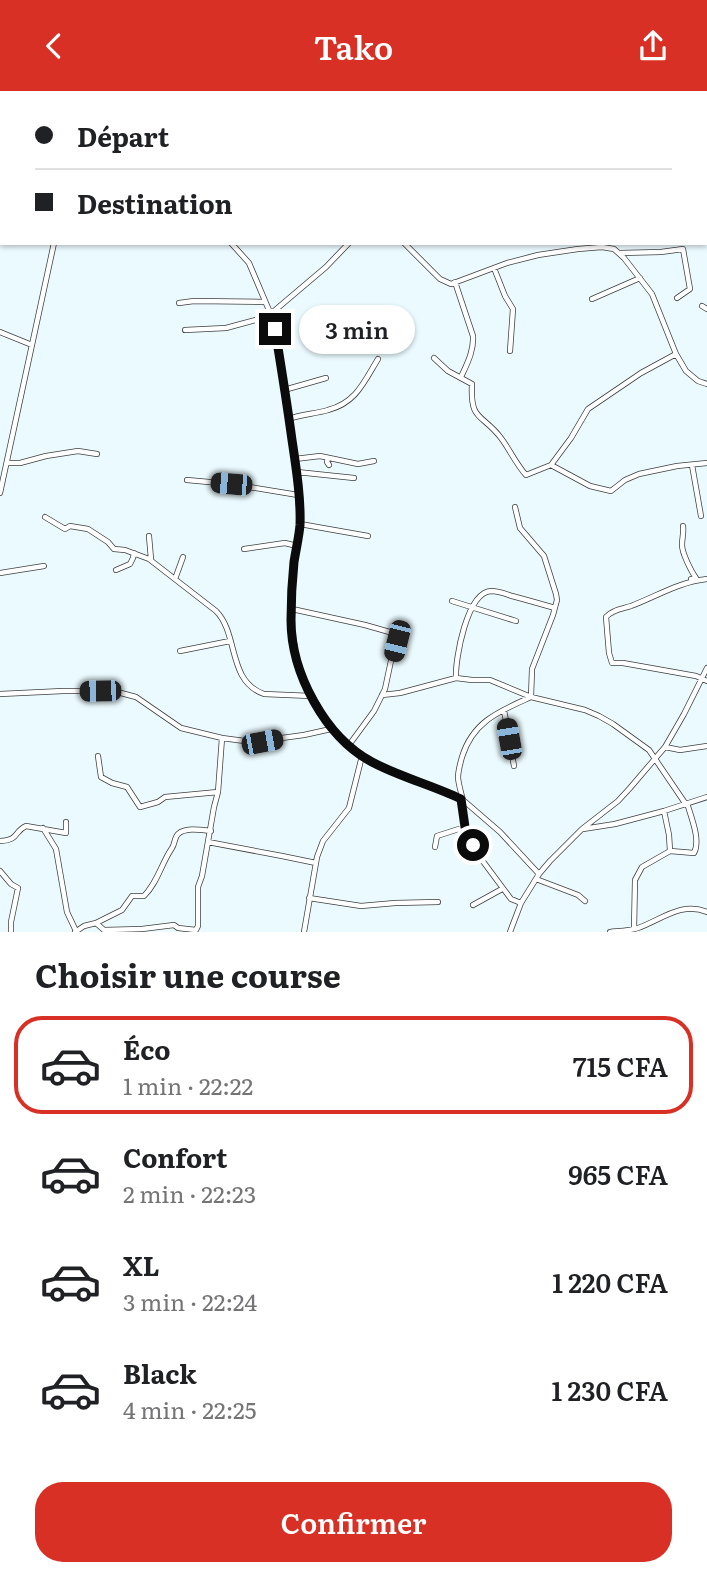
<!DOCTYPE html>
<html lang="fr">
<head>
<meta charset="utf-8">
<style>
  :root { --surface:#fff; --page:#f6f6f6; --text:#202124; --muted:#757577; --line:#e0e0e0; --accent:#d93025 }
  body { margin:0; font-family:Literata,serif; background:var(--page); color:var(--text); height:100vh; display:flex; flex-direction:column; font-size:26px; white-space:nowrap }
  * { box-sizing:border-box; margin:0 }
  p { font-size:23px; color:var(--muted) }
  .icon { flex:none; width:38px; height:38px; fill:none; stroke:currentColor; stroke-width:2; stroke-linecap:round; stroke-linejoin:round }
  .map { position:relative; height:841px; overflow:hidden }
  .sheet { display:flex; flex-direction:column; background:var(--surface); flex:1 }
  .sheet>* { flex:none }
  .guide { position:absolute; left:0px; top:0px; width:707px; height:154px; box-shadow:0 2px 5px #0004; display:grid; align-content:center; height:154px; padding:0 35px; background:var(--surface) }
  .end { position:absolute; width:32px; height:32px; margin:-16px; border:9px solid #0b0b0b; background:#fff; box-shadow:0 0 0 4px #fff }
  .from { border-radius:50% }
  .bubble { position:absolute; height:49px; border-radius:24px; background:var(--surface); box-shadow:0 2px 5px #0004; font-size:23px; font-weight:600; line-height:49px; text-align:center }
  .car { position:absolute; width:21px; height:42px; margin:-21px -10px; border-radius:9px; box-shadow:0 0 5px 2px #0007; background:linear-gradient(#222 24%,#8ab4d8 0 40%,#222 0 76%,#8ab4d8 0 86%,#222 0) }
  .guide b { display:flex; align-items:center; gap:24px; height:66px; font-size:26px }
  .guide b+b { border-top:2px solid var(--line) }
  .guide i { width:18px; height:18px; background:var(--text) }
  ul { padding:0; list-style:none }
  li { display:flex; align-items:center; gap:21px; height:98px; margin:0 14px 10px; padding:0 21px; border:4px solid transparent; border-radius:28px }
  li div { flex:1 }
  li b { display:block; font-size:26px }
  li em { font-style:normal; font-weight:600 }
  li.on { border-color:var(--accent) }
  li>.icon { width:63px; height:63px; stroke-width:1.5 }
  h2 { padding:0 35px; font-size:32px; line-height:84px }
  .primary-button { display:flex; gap:14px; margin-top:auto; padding:14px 35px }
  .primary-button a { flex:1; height:80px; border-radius:28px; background:var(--accent); color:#fff; font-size:28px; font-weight:600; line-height:80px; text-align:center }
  header { display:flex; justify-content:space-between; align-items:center; height:91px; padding:0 35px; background:var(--accent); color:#fff; font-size:32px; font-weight:600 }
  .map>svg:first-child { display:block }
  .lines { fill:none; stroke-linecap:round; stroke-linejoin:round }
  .street-casing { stroke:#3e3e3e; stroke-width:6 }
  .street { stroke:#fff; stroke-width:4.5 }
  .route { stroke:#0b0b0b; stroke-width:9 }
</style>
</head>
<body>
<header><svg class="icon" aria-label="back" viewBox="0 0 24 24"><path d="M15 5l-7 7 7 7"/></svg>Tako<svg class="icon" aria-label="share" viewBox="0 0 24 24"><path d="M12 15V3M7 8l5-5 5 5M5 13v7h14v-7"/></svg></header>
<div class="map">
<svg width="707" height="841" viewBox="0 0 707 841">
  <rect width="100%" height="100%" fill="#eafafe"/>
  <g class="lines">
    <!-- street casing -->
    <g class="street-casing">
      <path id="street" d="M96 0 98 2
        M258 0 259 2
        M330 0 331 2
        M536 0V2
        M599 0V2
        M86 2 87 0
        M200 2 204 0
        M452 2 454 0
        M684 2V0
        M231 152 249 172 271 224 275 238 297 381 300 433 294 470 291 530 296 566 303 589 331 638 359 663 372 671 405 686 439 698 463 709 500 741 539 783
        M404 152 440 188 451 193 507 172 538 164 578 158 602 156 614 158 624 167 652 203 676 263 686 280 698 290 707 293
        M620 162 661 161 683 158 690 198 677 207
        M494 177 505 205 513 218 510 260
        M455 191 473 245C474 260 467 273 461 286
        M592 208 640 187
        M179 212 194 210 265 211
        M702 215 707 218
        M185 239 226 237 267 226 326 176 349 152
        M0 241 32 254
        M434 267 448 280 472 293C470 331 482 322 501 347 510 359 516 373 526 384L551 374 571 347 588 318 641 282 676 263
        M284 299 326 287
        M289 328C302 323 315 323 328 319 356 312 364 291 378 268
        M328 367 327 371 329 374
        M295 368 320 365 358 373 374 370
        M7 372H20L46 365 78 360 97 363
        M551 374 590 395 611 400 625 389 639 383 677 375 707 372
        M692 374 701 425
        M297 381 354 387
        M187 389 231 393 298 404
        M0 402 54 152
        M45 426 65 438 70 435 88 438 108 451 114 458 125 459 149 468 216 520C239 543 227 590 264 603L311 605
        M300 433 368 445
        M683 435C684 442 682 447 682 454 682 462 691 480 696 487L691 488
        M149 445 151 468
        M244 458 285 452 297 455
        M116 479 130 473 133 467 134 462
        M0 482 44 475
        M175 488 183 466
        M707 488C679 491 657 505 631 515 622 518 612 519 606 526L609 562 612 572H623L696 585 707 590
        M452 510 516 530
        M292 518 365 534 393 542 396 546 385 598 374 620 349 654
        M180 560 230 550
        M456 587C455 568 467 501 491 500 498 500 506 503 512 505 527 509 541 513 555 517
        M0 603 63 600H100L121 602 136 606 181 637 222 647 252 651 304 644 331 638
        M382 604 400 602 456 587 472 589H490L531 606 585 619 599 625 613 633 649 659 685 712
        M504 619 514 675
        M665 656 680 659 707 655
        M98 665 101 686 112 692 127 696 140 716 158 711 165 706 218 701
        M461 709 466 742 479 765 511 808 521 812
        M463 709C461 702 459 695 458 687 458 680 460 673 462 666 473 630 500 620 531 606L532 578 553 524 557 509 556 503 544 465 520 437 515 416
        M664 720 669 744 670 760 694 762C701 749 691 726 687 712
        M43 737 56 758 67 821 76 840
        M583 738 615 733 664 720 707 706
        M0 750C20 749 13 741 26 735L66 742V731
        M208 751 282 765 316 772
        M435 756 437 745 465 736
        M0 780 11 793 18 797 11 831V841
        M536 788 578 804 585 810
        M309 807 361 815 395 812 438 811
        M473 814 502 798
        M96 832 122 819 132 805H144C158 791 161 773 172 757 175 753 174 747 178 743 186 736 201 739 211 740
        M634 838 635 789 642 776 670 760
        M75 841 84 835 96 832 104 839 142 838 174 834 178 837 196 839 198 835V796L202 785 214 716 218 701 222 647
        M304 841 317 766 323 750 349 717 362 665
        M510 841 521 812 539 783 550 770 582 738 618 710 630 697 665 656 684 623 707 577
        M610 841C619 840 629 840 638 837 661 829 682 810 707 821"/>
    </g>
    <!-- street -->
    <use href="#street" class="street"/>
  </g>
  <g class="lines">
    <!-- route -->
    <path class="route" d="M275 238C281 275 287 312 292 349 296 376 301 407 300 434 299 446 296 458 294 471 292 490 291 510 291 529 291 582 325 646 372 671 400 686 432 694 461 708L465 736 473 754"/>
  </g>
</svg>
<i class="end from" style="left:473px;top:754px"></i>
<i class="end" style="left:275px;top:238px"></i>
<div class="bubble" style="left:299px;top:214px;width:116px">3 min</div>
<i class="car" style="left:231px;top:393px;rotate:275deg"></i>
<i class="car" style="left:397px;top:550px;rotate:194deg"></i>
<i class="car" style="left:100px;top:600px;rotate:269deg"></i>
<i class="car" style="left:509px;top:648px;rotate:350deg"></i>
<i class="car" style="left:262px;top:651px;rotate:79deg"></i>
<div class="guide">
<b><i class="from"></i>Départ</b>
<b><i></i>Destination</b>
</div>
</div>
<section class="sheet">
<h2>Choisir une course</h2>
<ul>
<li class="on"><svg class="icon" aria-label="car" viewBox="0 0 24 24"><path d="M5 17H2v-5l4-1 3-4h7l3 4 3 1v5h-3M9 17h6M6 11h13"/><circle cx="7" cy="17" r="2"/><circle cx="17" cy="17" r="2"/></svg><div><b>Éco</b><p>1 min · 22:22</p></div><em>715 CFA</em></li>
<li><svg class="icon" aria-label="car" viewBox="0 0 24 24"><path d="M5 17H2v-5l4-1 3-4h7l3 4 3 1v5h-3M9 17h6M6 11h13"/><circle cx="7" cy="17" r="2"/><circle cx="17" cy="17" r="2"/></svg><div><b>Confort</b><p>2 min · 22:23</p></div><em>965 CFA</em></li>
<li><svg class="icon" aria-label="car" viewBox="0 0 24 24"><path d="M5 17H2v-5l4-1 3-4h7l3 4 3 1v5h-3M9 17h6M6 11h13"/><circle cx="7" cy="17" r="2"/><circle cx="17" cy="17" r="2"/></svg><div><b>XL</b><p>3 min · 22:24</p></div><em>1 220 CFA</em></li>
<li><svg class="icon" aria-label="car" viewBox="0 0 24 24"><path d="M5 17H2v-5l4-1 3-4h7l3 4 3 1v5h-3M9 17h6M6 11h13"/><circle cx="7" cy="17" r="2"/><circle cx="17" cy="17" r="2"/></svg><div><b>Black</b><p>4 min · 22:25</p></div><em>1 230 CFA</em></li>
</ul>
<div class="primary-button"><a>Confirmer</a></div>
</section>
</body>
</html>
